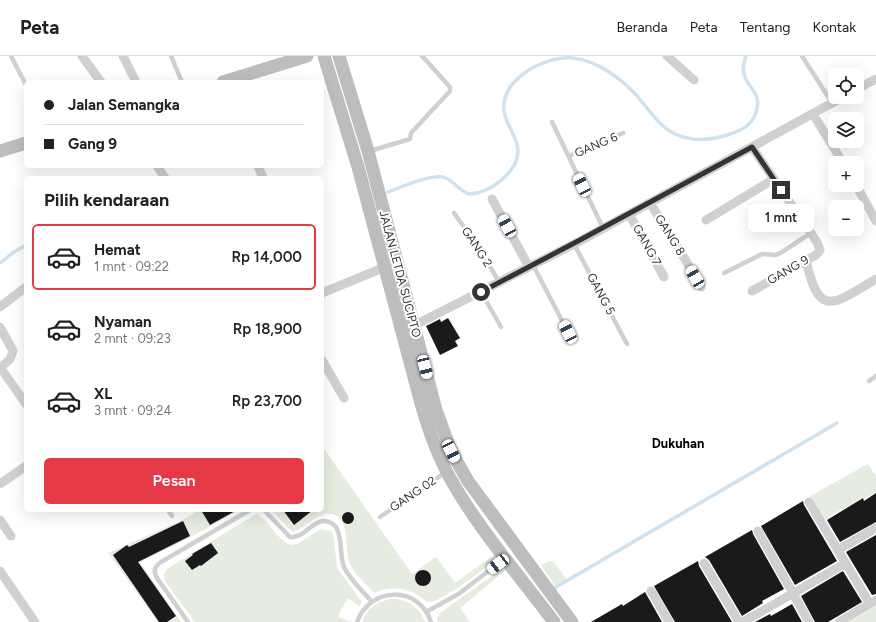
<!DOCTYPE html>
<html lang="id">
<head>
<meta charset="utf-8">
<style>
  :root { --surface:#fff; --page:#f6f6f6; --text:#222; --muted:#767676; --line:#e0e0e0; --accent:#e63946 }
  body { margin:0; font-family:Figtree,sans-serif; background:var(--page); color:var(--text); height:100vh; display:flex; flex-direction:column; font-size:15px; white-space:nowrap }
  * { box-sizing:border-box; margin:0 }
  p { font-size:13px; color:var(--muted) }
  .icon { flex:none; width:22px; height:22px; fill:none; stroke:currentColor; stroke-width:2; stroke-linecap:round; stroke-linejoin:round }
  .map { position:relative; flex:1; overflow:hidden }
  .side { position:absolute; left:24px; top:120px; width:300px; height:336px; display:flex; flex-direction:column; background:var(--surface); border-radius:6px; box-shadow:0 4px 16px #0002 }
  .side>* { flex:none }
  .banner { position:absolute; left:24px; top:24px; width:300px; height:88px; border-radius:6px; box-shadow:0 4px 16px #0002; display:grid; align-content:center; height:88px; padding:0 20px; background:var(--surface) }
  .fabs { position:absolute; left:828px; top:12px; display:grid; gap:8px }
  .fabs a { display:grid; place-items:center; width:36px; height:36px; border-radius:6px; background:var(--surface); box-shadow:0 4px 16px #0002; font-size:20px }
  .end { position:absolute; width:18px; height:18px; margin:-9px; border:5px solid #333; background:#fff; box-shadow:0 0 0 2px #fff }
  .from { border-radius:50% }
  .bubble { position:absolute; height:28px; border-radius:6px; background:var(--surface); box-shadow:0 4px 16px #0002; font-size:13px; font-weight:600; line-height:28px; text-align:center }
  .car { position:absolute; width:12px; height:24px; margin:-12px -6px; border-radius:5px; box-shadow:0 0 3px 1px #0007; background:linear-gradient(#fff 24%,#345 0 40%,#fff 0 76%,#345 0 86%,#fff 0) }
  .banner b { display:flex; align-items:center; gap:14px; height:38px; font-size:15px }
  .banner b+b { border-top:1px solid var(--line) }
  .banner i { width:10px; height:10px; background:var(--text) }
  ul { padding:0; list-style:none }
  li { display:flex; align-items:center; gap:12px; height:66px; margin:0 8px 6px; padding:0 12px; border:2px solid transparent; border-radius:6px }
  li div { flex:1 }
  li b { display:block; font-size:15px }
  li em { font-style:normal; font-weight:600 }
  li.selected { border-color:var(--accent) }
  li>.icon { width:36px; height:36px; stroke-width:1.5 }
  h2 { padding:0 20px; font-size:18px; line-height:48px }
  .button { display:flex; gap:8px; margin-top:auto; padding:8px 20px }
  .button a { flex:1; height:46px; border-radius:6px; background:var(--accent); color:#fff; font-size:16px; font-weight:600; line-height:46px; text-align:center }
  header { display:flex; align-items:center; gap:24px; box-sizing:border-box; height:56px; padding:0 20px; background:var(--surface); border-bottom:1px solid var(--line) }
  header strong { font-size:19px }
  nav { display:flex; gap:22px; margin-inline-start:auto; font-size:14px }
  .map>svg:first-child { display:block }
  .green { fill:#e6ecdf }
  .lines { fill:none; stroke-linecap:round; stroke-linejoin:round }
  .stream { stroke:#cfe2ee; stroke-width:3.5 }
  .building { fill:#1a1a1a }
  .lane { stroke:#d0d0d0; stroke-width:4.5 }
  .street { stroke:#d0d0d0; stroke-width:9 }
  .secondary { stroke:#bdbdbd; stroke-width:13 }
  .route { stroke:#333; stroke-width:5 }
  .labels { text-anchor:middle; stroke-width:4; stroke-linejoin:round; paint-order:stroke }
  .street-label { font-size:12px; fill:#333; stroke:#fff }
  .neighbourhood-label { font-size:13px; font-weight:bold; fill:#000; stroke:#fff }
</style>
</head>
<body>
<header>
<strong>Peta</strong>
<nav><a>Beranda</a><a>Peta</a><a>Tentang</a><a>Kontak</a></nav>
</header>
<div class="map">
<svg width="876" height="566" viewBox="0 0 876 566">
  <rect width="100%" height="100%" fill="#fff"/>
  <!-- green -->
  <path class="green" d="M322 390 412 518 436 501 455 527 495 498 496 502C490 510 438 548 429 546 424 545 420 540 416 538 402 531 388 531 374 537 367 528 355 519 350 508 344 495 352 455 326 458 313 460 305 473 293 476L287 471 271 454H322Z
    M868 408 876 420V436L864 443 863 441 824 464 810 440Z
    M200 454H239L191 481 140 506 181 566H158L108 497 180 465Z
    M256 458C270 464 276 484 291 489L297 488 321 473 331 475 334 482 337 512 362 546 359 550 348 542 340 555 338 561 351 566H195L165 525 164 518 167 513Z
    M549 505H553L567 524 556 531 541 509Z
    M503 512 506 514 460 552 470 566H437V562L440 557Z
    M392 543C407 543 420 551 425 566H362C367 552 377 545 392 543Z
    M876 550V566H848Z"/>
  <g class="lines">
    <!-- stream -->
    <path class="stream" d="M388 136C400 132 434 116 446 122 454 126 460 135 469 138 489 138 518 116 518 95 518 82 506 69 504 55 500 23 545 0 572 2 597 4 622 23 638 41 646 50 653 61 662 69 681 87 707 86 730 78 740 75 751 70 755 59 764 37 748 34 744 18 742 12 744 6 746 0
      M0 207 14 196 26 189
      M556 531 837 367"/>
  </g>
  <!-- building -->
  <path class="building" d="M448 262 460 282 455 285 458 290 440 299 426 270 440 263 441 266Z
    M876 437V466L840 486 827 464 863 442 864 445Z
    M803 445 804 449 837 505 795 529 761 470Z
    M201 454H237L210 469Z
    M283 454H313L294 469Z
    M342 462a6 6 0 1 1 12 0a6 6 0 1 1-12 0Z
    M183 465 190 480 138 506 176 560 167 566H159L113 499 127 489 129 491Z
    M752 474 753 478 784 533 762 545 763 547 742 560 709 504 705 501Z
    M876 479V538L872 539 846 496Z
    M211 487 218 497 201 510 200 509 192 514 185 505 193 499 192 498Z
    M698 505 699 510 732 566H675L654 530Z
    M415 522a8 8 0 1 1 16 0a8 8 0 1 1-16 0Z
    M843 515 862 546 828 566H815L801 540Z
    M645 536 662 566H591L622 548 623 550Z
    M792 548 802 566H755L770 558 771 560Z"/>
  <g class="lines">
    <!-- lane -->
    <path class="lane" d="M11 0 26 29
      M171 0 182 26
      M802 0 832 47
      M552 66 603 172
      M370 95 410 83 411 77 450 35V31L422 0
      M569 100 623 77
      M454 157 481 195 499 226
      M574 188 627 288
      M533 209 568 276
      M724 217 762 198 776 199 782 196 811 177
      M481 236 501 271
      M869 325 876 320
      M168 454 172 460
      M264 454 290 481C303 483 311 466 323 465 346 464 338 499 344 511 350 524 363 535 371 545
      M380 461 446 416
      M426 556 460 537 504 503
      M188 566 157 522C153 515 154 511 161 506L250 454
      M357 566C370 530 419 529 431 566"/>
    <!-- street -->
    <path class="street" d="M82 0 101 26
      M123 0 136 26
      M667 0 694 24
      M857 33 876 23
      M813 58 843 107
      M752 91 817 186 820 194 816 199 752 235
      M157 110 165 122
      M258 110 263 122
      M856 129 876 165
      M492 143 529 211
      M650 147 679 193 701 231
      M629 158 664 221
      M706 164 774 123
      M806 204C819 265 835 247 876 223
      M322 237 385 211
      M0 251 26 231
      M415 269 580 185 843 41
      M0 271 13 295 10 303 0 312
      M322 304 344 342
      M0 311 26 348
      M0 428 26 410
      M809 446 870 548
      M0 464 11 480
      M758 475 809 566
      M838 494 876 472
      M704 507 739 566
      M0 515 35 566
      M651 535 669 566
      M743 566 846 507
      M839 566 876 544"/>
    <!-- secondary -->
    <path class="secondary" d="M324 0 358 111 422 351C429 375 437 398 449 420 476 470 519 519 554 566
      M339 0 368 95 436 354 451 395 468 425 572 566
      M223 26 307 0
      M0 95 26 87"/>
  </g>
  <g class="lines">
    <!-- route -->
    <path class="route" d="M481 236 580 184 752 91 781 134"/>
  </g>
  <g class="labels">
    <!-- street labels -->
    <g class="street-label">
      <text transform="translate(596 89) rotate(-23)" y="4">GANG 6</text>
      <text transform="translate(670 179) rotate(58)" y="4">GANG 8</text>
      <text transform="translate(647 189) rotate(61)" y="4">GANG 7</text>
      <text transform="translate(477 191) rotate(57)" y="4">GANG 2</text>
      <text transform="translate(788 214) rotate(-30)" y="4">GANG 9</text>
      <text transform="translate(400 218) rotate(75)" y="4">JALAN LETDA SUCIPTO</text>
      <text transform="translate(601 238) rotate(62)" y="4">GANG 5</text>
      <text transform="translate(413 438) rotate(-34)" y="4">GANG 02</text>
    </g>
    <!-- neighbourhood labels -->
    <g class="neighbourhood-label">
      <text x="678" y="392">Dukuhan</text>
    </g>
  </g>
</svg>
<div class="fabs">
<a><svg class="icon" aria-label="locate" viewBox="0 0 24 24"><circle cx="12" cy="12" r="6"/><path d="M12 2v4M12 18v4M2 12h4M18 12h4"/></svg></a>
<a><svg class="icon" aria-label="layers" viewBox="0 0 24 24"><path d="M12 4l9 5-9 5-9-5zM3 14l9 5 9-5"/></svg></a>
<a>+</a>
<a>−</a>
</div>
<i class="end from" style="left:481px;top:236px"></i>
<i class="end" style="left:781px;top:134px"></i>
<div class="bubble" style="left:748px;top:148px;width:66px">1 mnt</div>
<i class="car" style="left:582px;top:129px;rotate:334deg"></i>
<i class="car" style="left:507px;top:170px;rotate:331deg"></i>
<i class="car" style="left:695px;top:221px;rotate:330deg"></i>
<i class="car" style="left:568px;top:276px;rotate:333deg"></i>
<i class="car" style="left:425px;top:311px;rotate:166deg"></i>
<i class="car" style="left:451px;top:395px;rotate:153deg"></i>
<i class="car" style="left:498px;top:508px;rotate:233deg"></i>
<div class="banner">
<b><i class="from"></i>Jalan Semangka</b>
<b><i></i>Gang 9</b>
</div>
<section class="side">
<h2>Pilih kendaraan</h2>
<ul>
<li class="selected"><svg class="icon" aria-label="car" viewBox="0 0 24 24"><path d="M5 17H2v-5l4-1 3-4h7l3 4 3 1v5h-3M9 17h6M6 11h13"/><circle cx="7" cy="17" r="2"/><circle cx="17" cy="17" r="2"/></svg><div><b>Hemat</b><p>1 mnt · 09:22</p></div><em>Rp 14,000</em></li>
<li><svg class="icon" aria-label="car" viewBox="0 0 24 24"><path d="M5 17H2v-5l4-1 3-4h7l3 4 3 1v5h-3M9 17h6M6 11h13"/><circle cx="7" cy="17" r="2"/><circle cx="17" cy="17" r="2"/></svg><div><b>Nyaman</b><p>2 mnt · 09:23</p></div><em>Rp 18,900</em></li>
<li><svg class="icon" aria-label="car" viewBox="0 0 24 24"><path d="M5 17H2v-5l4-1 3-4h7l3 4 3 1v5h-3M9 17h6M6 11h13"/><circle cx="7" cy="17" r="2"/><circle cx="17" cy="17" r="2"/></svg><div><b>XL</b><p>3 mnt · 09:24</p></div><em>Rp 23,700</em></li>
</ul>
<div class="button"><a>Pesan</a></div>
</section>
</div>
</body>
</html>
